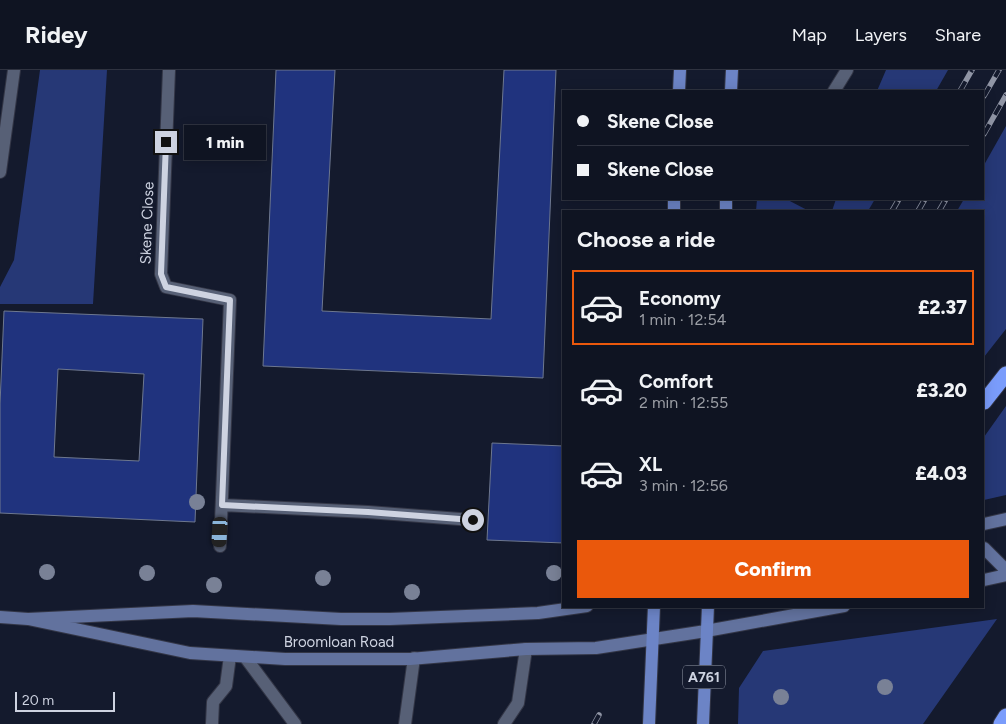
<!DOCTYPE html>
<html lang="en">
<head>
<meta charset="utf-8">
<style>
  :root { --surface:#0f1422; --page:#181d2a; --text:#f1f3f6; --muted:#9b9ea5; --line:#2f3340; --accent:#ea580c }
  body { margin:0; font-family:Figtree,sans-serif; background:var(--page); color:var(--text); height:100vh; display:flex; flex-direction:column; font-size:19px; white-space:nowrap }
  * { box-sizing:border-box; margin:0 }
  p { font-size:16px; color:var(--muted) }
  .icon { flex:none; width:28px; height:28px; fill:none; stroke:currentColor; stroke-width:2; stroke-linecap:round; stroke-linejoin:round }
  .map { position:relative; flex:1; overflow:hidden }
  .sheet { position:absolute; left:562px; top:140px; width:422px; height:398px; display:flex; flex-direction:column; background:var(--surface); border-radius:0px; box-shadow:0 2px 12px #0003,0 0 0 1px var(--line) }
  .sheet>* { flex:none }
  .banner { position:absolute; left:562px; top:20px; width:422px; height:110px; border-radius:0px; box-shadow:0 2px 12px #0003,0 0 0 1px var(--line); display:grid; align-content:center; height:110px; padding:0 15px; background:var(--surface) }
  .scale { position:absolute; left:15px; bottom:12px; width:100px; box-sizing:border-box; padding-left:5px; border:2px solid #ced3e1; border-top:0; font-size:14px; line-height:18px; white-space:nowrap; color:#ced3e1; -webkit-text-stroke:4px #141a2d; paint-order:stroke }
  .end { position:absolute; width:22px; height:22px; margin:-11px; border:6px solid #ced3e1; background:#111; box-shadow:0 0 0 2px #111 }
  .from { border-radius:50% }
  .bubble { position:absolute; height:35px; border-radius:0px; background:var(--surface); box-shadow:0 2px 12px #0003,0 0 0 1px var(--line); font-size:16px; font-weight:800; line-height:35px; text-align:center }
  .car { position:absolute; width:15px; height:30px; margin:-15px -8px; border-radius:6px; box-shadow:0 0 4px 1px #0007; background:linear-gradient(#222 24%,#8ab4d8 0 40%,#222 0 76%,#8ab4d8 0 86%,#222 0) }
  .banner b { display:flex; align-items:center; gap:18px; height:48px; font-size:19px }
  .banner b+b { border-top:1px solid var(--line) }
  .banner i { width:12px; height:12px; background:var(--text) }
  ul { padding:0; list-style:none }
  li { display:flex; align-items:center; gap:15px; height:75px; margin:0 10px 8px; padding:0 5px; border:2px solid transparent; border-radius:0px }
  li div { flex:1 }
  li b { display:block; font-size:19px }
  li em { font-style:normal; font-weight:800 }
  li.on { border-color:var(--accent) }
  li>.icon { width:45px; height:45px; stroke-width:1.5 }
  h2 { padding:0 15px; font-size:22px; line-height:60px }
  .action { display:flex; gap:10px; margin-top:auto; padding:10px 15px }
  .action a { flex:1; height:58px; border-radius:0px; background:var(--accent); color:#fff; font-size:20px; font-weight:800; line-height:58px; text-align:center }
  header { display:flex; align-items:center; gap:30px; box-sizing:border-box; height:70px; padding:0 25px; background:var(--surface); border-bottom:1px solid var(--line) }
  header strong { font-size:24px }
  nav { display:flex; gap:28px; margin-inline-start:auto; font-size:18px }
  .map>svg:first-child { display:block }
  .green { fill:#263876 }
  .building { fill:#20337e; stroke:#6e788f; fill-rule:evenodd }
  .lines { fill:none; stroke-linecap:round; stroke-linejoin:round }
  .lane-casing { stroke:#333646; stroke-width:14 }
  .street-casing { stroke:#333646; stroke-width:14 }
  .secondary-casing { stroke:#333646; stroke-width:14 }
  .primary-casing { stroke:#333646; stroke-width:14 }
  .highway-casing { stroke:#333646; stroke-width:17 }
  .lane { stroke:#576076; stroke-width:12 }
  .street { stroke:#576076; stroke-width:12 }
  .secondary { stroke:#62729e; stroke-width:12 }
  .primary { stroke:#6c84c6; stroke-width:12 }
  .highway { stroke:#7a9cfb; stroke-width:15 }
  .rail-casing { stroke:#9095a5; stroke-width:5.5 }
  .rail { stroke:#141a2d; stroke-width:4; stroke-dasharray:11; stroke-linecap:butt }
  .tree { fill:#798196 }
  .route { stroke:#ced3e1; stroke-width:6 }
  .labels { text-anchor:middle; stroke-width:5; stroke-linejoin:round; paint-order:stroke }
  .shield { fill:#141a2d; stroke:#969cab; stroke-width:1 }
  .shield-label { font-size:14px; font-weight:bold; fill:#ced3e1 }
  .street-label { font-size:15px; fill:#ced3e1; stroke:#141a2d }
</style>
</head>
<body>
<header>
<strong>Ridey</strong>
<nav><a>Map</a><a>Layers</a><a>Share</a></nav>
</header>
<div class="map">
<svg width="1006" height="654" viewBox="0 0 1006 654">
  <rect width="100%" height="100%" fill="#141a2d"/>
  <!-- green -->
  <path class="green" d="M40 0H107L93 234H0V217L14 190Z
    M886 0H948L936 21H877Z
    M1006 56V259L984 287V141H957L964 129H984V95Z
    M757 129H786L809 141H756Z
    M836 129H875L868 141H832Z
    M1006 336V425L984 430V367Z
    M997 549 923 654H738L739 618 763 581Z"/>
  <!-- building -->
  <path class="building" d="M276 0H335L322 241 491 249 504 0H556L543 308 263 296Z
    M4 241 203 249 195 452 0 443V334ZM58 299 144 304 139 391 54 387Z
    M492 373 564 376V473L487 470Z"/>
  <g class="lines">
    <!-- lane casing -->
    <g class="lane-casing">
      <path id="lane" d="M834 21 847 0
        M245 587 295 654
        M212 654 213 632 226 616 230 586
        M405 654 414 588
        M504 654 518 633 526 579"/>
    </g>
    <!-- street casing -->
    <g class="street-casing">
      <path id="street" d="M169 0 161 204 166 217 230 230 220 476
        M0 102 14 0
        M222 435 368 442 473 450"/>
    </g>
    <!-- secondary casing -->
    <g class="secondary-casing">
      <path id="secondary" d="M984 454 1006 449
        M984 478 1006 500
        M984 510 1006 505
        M0 547 28 549 193 541 341 549H390L538 543 587 536
        M28 549 190 583 285 589H410L526 579 596 578 706 561 844 536"/>
    </g>
    <!-- primary casing -->
    <g class="primary-casing">
      <path id="primary" d="M679 21 680 0
        M731 21 732 0
        M674 141V129
        M726 141V129
        M649 654 654 536
        M703 654 708 536"/>
    </g>
    <!-- highway casing -->
    <g class="highway-casing">
      <path id="highway" d="M984 332 1006 304
        M1001 654 1006 646"/>
    </g>
    <!-- lane -->
    <use href="#lane" class="lane"/>
    <!-- street -->
    <use href="#street" class="street"/>
    <!-- secondary -->
    <use href="#secondary" class="secondary"/>
    <!-- primary -->
    <use href="#primary" class="primary"/>
    <!-- highway -->
    <use href="#highway" class="highway"/>
    <!-- rail casing -->
    <g class="rail-casing">
      <path id="rail" d="M960 21 972 0
        M984 26 999 0
        M984 64 1006 25
        M892 141 899 129
        M918 141 925 129
        M939 141 946 129
        M594 654 599 645"/>
    </g>
    <!-- rail -->
    <use href="#rail" class="rail"/>
  </g>
  <!-- trees -->
  <g class="tree">
    <circle cx="197" cy="432" r="8"/>
    <circle cx="47" cy="502" r="8"/>
    <circle cx="147" cy="503" r="8"/>
    <circle cx="554" cy="503" r="8"/>
    <circle cx="323" cy="508" r="8"/>
    <circle cx="214" cy="515" r="8"/>
    <circle cx="412" cy="522" r="8"/>
    <circle cx="885" cy="617" r="8"/>
    <circle cx="781" cy="627" r="8"/>
  </g>
  <g class="lines">
    <!-- route -->
    <path class="route" d="M166 72 161 204 166 217 230 230 222 435 368 442 473 450"/>
  </g>
  <g class="labels">
    <!-- shield labels -->
    <rect class="shield" x="683" y="595.5" width="42" height="23" rx="4"/>
    <g class="shield-label">
      <text x="704" y="612">A761</text>
    </g>
    <!-- street labels -->
    <g class="street-label">
      <text transform="translate(147 153) rotate(-88)" y="5">Skene Close</text>
      <text x="339" y="577">Broomloan Road</text>
    </g>
  </g>
</svg>
<div class="scale">20 m</div>
<i class="end from" style="left:473px;top:450px"></i>
<i class="end" style="left:166px;top:72px"></i>
<div class="bubble" style="left:184px;top:55px;width:82px">1 min</div>
<i class="car" style="left:220px;top:462px;rotate:183deg"></i>
<div class="banner">
<b><i class="from"></i>Skene Close</b>
<b><i></i>Skene Close</b>
</div>
<section class="sheet">
<h2>Choose a ride</h2>
<ul>
<li class="on"><svg class="icon" aria-label="car" viewBox="0 0 24 24"><path d="M5 17H2v-5l4-1 3-4h7l3 4 3 1v5h-3M9 17h6M6 11h13"/><circle cx="7" cy="17" r="2"/><circle cx="17" cy="17" r="2"/></svg><div><b>Economy</b><p>1 min · 12:54</p></div><em>£2.37</em></li>
<li><svg class="icon" aria-label="car" viewBox="0 0 24 24"><path d="M5 17H2v-5l4-1 3-4h7l3 4 3 1v5h-3M9 17h6M6 11h13"/><circle cx="7" cy="17" r="2"/><circle cx="17" cy="17" r="2"/></svg><div><b>Comfort</b><p>2 min · 12:55</p></div><em>£3.20</em></li>
<li><svg class="icon" aria-label="car" viewBox="0 0 24 24"><path d="M5 17H2v-5l4-1 3-4h7l3 4 3 1v5h-3M9 17h6M6 11h13"/><circle cx="7" cy="17" r="2"/><circle cx="17" cy="17" r="2"/></svg><div><b>XL</b><p>3 min · 12:56</p></div><em>£4.03</em></li>
</ul>
<div class="action"><a>Confirm</a></div>
</section>
</div>
</body>
</html>
